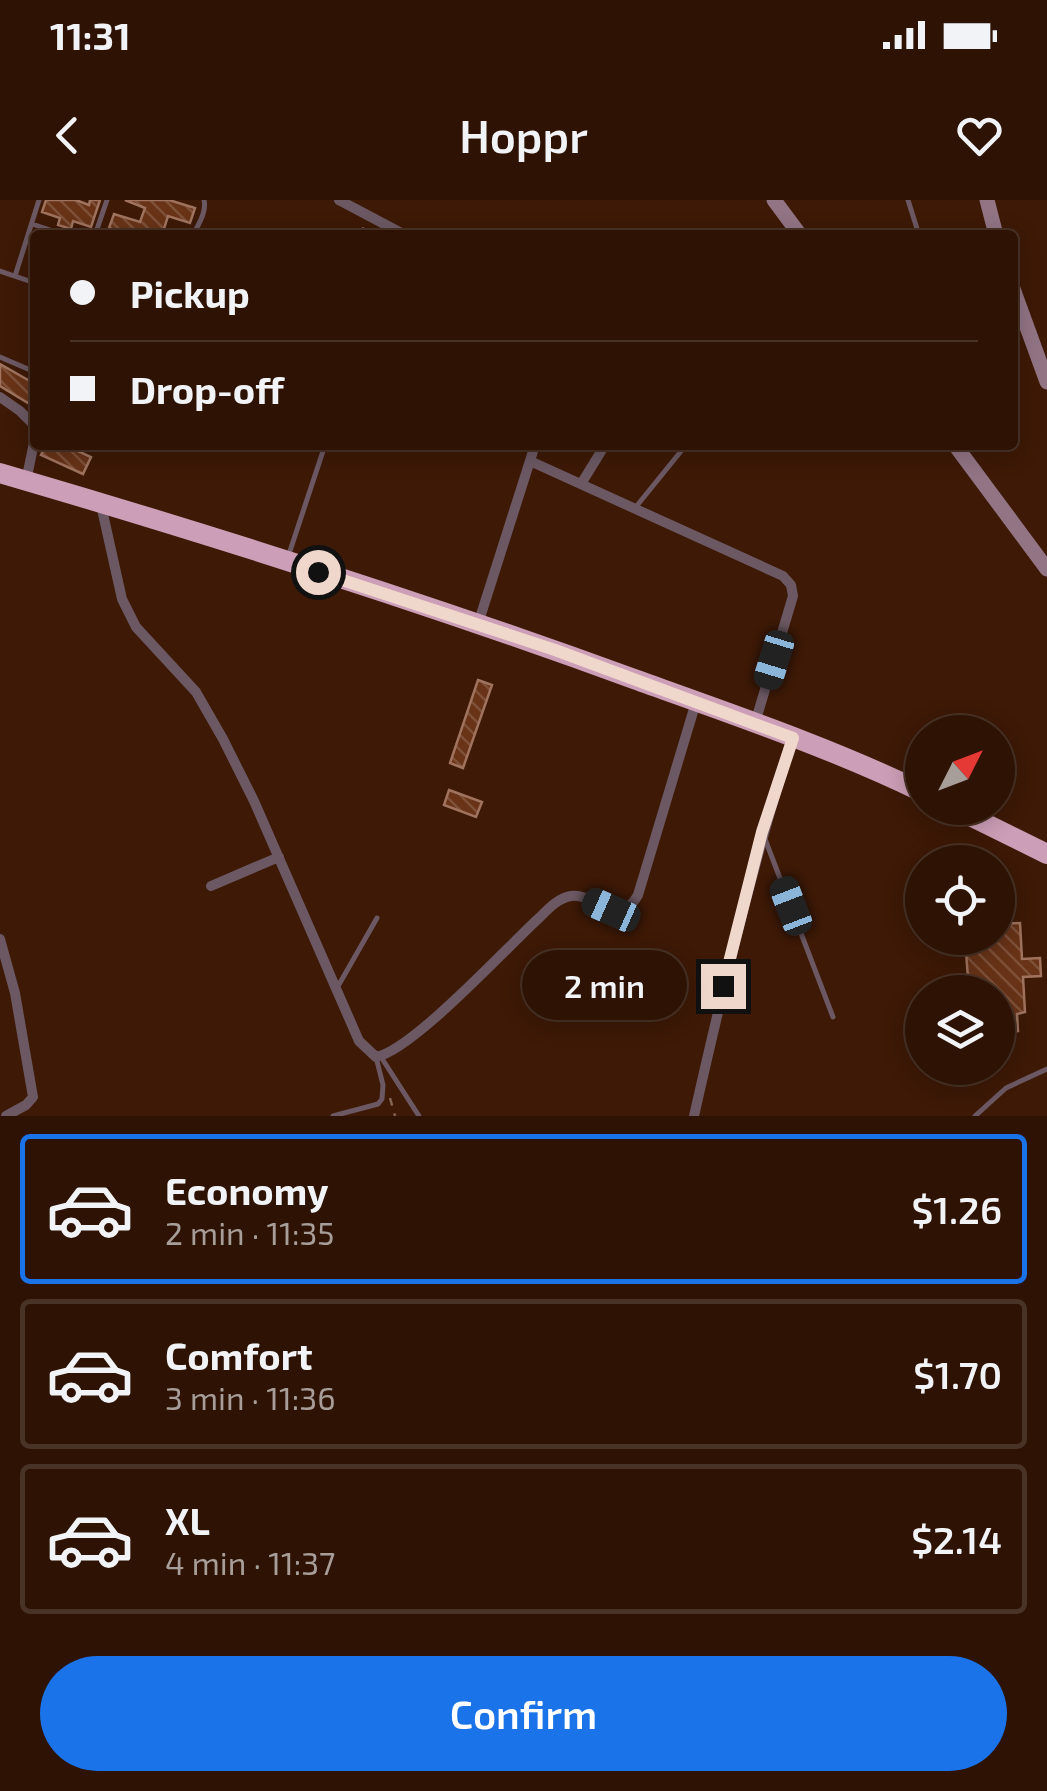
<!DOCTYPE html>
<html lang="en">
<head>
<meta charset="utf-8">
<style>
  :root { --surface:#2e1304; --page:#361c0e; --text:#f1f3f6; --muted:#a79e9a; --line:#493226; --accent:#1a73e8 }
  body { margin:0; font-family:"Exo 2",sans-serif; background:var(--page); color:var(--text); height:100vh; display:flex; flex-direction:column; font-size:38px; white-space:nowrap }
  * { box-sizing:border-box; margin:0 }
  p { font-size:32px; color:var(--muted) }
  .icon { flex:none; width:55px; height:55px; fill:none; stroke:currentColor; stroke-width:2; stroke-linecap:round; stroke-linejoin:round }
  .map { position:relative; height:916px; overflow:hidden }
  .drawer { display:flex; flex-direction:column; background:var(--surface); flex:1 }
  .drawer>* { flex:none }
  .banner { position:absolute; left:30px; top:30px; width:988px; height:220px; border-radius:10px; box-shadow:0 5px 25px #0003,0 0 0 2px var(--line); display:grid; align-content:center; height:220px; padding:0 40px; background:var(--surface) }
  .needle { width:65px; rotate:48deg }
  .buttons { position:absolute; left:905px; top:515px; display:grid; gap:20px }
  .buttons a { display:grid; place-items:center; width:110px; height:110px; border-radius:50%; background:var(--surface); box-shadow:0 5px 25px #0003,0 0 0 2px var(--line); font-size:50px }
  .end { position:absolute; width:45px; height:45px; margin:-22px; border:12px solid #f0d7cc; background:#111; box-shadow:0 0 0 5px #111 }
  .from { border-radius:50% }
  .bubble { position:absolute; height:70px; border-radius:35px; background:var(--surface); box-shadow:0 5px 25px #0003,0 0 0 2px var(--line); font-size:32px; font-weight:600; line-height:70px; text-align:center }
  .car { position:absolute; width:30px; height:60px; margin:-30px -15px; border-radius:12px; box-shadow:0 0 8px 2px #0007; background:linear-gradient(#222 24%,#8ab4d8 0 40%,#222 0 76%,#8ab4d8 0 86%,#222 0) }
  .banner b { display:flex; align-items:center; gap:35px; height:95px; font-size:38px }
  .banner b+b { border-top:2px solid var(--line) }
  .banner i { width:25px; height:25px; background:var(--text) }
  ul { padding:18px 0 0; list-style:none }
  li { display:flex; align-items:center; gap:30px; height:150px; margin:0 20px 15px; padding:0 20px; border:5px solid var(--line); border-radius:10px }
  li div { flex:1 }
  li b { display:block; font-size:38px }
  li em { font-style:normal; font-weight:600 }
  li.selected { border-color:var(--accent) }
  li>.icon { width:90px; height:90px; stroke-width:1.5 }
  .button { display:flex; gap:20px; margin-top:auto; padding:20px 40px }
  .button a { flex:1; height:115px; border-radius:60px; background:var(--accent); color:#fff; font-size:40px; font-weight:600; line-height:115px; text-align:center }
  .status { display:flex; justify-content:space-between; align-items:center; height:70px; padding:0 50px; background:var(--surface); direction:ltr }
  .status svg { height:28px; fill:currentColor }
  header { display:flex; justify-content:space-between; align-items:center; height:130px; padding:0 40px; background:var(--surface); font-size:45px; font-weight:600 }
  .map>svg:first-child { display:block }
  .building { fill:url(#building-back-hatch); stroke:#9f735e; stroke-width:2.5 }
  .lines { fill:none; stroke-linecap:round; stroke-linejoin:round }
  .path { stroke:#846454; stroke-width:2.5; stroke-dasharray:8 8; stroke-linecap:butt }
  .lane { stroke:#6b5862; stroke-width:5 }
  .street { stroke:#6b5862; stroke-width:10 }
  .secondary { stroke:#927484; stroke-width:15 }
  .highway { stroke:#cd9eb7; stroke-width:20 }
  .route { stroke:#f0d7cc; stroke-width:12 }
</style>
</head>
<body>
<div class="status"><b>11:31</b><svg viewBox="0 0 49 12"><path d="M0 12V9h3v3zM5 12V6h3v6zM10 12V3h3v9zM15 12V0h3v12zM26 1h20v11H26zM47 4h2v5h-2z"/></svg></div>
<header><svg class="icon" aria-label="back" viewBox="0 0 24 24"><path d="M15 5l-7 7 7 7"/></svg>Hoppr<svg class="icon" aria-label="heart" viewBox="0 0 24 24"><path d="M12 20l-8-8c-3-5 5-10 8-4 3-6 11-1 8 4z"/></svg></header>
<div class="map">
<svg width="1047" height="916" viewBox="0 0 1047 916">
  <defs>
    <pattern id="building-back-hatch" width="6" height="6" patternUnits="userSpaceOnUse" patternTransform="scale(2.5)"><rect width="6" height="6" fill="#683317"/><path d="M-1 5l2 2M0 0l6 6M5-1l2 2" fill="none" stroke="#7e5038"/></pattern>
  </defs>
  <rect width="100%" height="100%" fill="#3d1906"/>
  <!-- building -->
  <path class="building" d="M46 0H76L89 5 90 0H100L91 27 73 21 71 29 58 25 60 18 42 12Z
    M125 0H169L195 8 190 23 168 16 162 35H129L109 28 114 14 140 22 145 8Z
    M0 164 35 184V191L28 203 0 186Z
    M46 245H65L91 257 83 274 41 255Z
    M478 480 492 485 463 568 450 563Z
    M449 590 482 602 476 617 444 605Z
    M1020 723 1022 759 1040 758 1041 776 1023 777 1025 812 1017 814 1018 831 998 836V792H969L965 738H998V724Z"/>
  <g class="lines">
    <!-- path -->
    <path class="path" d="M361 35 365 22
      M390 898 395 916"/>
    <!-- lane -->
    <path class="lane" d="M908 0 919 35
      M32 24 65 35
      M95 35 107 0
      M193 35C198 25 207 12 204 0
      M0 71 35 83
      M15 76 39 0
      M0 157 35 172
      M635 308 686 245
      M289 354 325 245
      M765 639 833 817
      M337 788 377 718
      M381 857 419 916
      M333 916 378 904 382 899 383 885 376 857
      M975 916 1006 888 1047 869"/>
    <!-- street -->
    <path class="street" d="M339 0 405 35
      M0 197 20 211 35 226
      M530 261 783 376 791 385 793 396 755 523
      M26 281 35 238
      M581 284 605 245
      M101 305 122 399 136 427 196 492 223 539 254 601 359 841 376 857C413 850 507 747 539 718 548 709 558 698 571 696 597 693 618 730 638 695L696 502
      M478 424 535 245
      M211 686 279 657
      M0 739 15 793 33 897 26 905 6 916
      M694 916C723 788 753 662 793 537"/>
    <!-- secondary -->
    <path class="secondary" d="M774 0 800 35
      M987 0 996 35
      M1012 86 1047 182
      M955 245 1047 369"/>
    <!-- highway -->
    <path class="highway" d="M0 273C212 335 426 403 634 479 731 514 829 547 922 592
      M954 608 1047 654"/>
  </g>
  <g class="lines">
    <!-- route -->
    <path class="route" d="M318 372 555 450 793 538 762 632 723 786"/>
  </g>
</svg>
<div class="buttons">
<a><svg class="needle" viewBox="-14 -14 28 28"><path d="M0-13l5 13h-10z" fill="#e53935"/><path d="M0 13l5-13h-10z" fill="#a79e9a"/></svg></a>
<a><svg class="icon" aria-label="locate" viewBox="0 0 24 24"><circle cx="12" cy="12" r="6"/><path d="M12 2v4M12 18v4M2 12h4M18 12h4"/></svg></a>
<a><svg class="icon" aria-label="layers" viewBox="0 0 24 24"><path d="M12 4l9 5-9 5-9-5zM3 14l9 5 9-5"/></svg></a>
</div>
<i class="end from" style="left:318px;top:372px"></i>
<i class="end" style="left:723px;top:786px"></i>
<div class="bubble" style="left:522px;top:750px;width:165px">2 min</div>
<i class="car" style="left:774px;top:460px;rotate:197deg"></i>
<i class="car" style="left:791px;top:706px;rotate:339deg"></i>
<i class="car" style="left:611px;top:710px;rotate:294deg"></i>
<div class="banner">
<b><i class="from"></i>Pickup</b>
<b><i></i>Drop-off</b>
</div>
</div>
<section class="drawer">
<ul>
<li class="selected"><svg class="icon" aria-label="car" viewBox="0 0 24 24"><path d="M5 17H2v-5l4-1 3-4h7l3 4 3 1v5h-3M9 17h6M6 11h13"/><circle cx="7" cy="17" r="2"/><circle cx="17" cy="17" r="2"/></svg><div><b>Economy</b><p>2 min · 11:35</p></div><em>$1.26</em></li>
<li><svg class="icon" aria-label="car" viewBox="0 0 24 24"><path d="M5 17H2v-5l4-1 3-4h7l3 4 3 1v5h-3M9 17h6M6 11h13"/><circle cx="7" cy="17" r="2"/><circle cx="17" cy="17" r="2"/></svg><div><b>Comfort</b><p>3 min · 11:36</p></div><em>$1.70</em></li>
<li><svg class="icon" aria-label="car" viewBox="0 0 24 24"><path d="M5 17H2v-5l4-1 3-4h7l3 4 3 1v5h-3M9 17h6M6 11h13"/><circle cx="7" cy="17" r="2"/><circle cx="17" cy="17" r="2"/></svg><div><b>XL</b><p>4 min · 11:37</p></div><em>$2.14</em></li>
</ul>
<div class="button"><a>Confirm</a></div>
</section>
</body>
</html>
